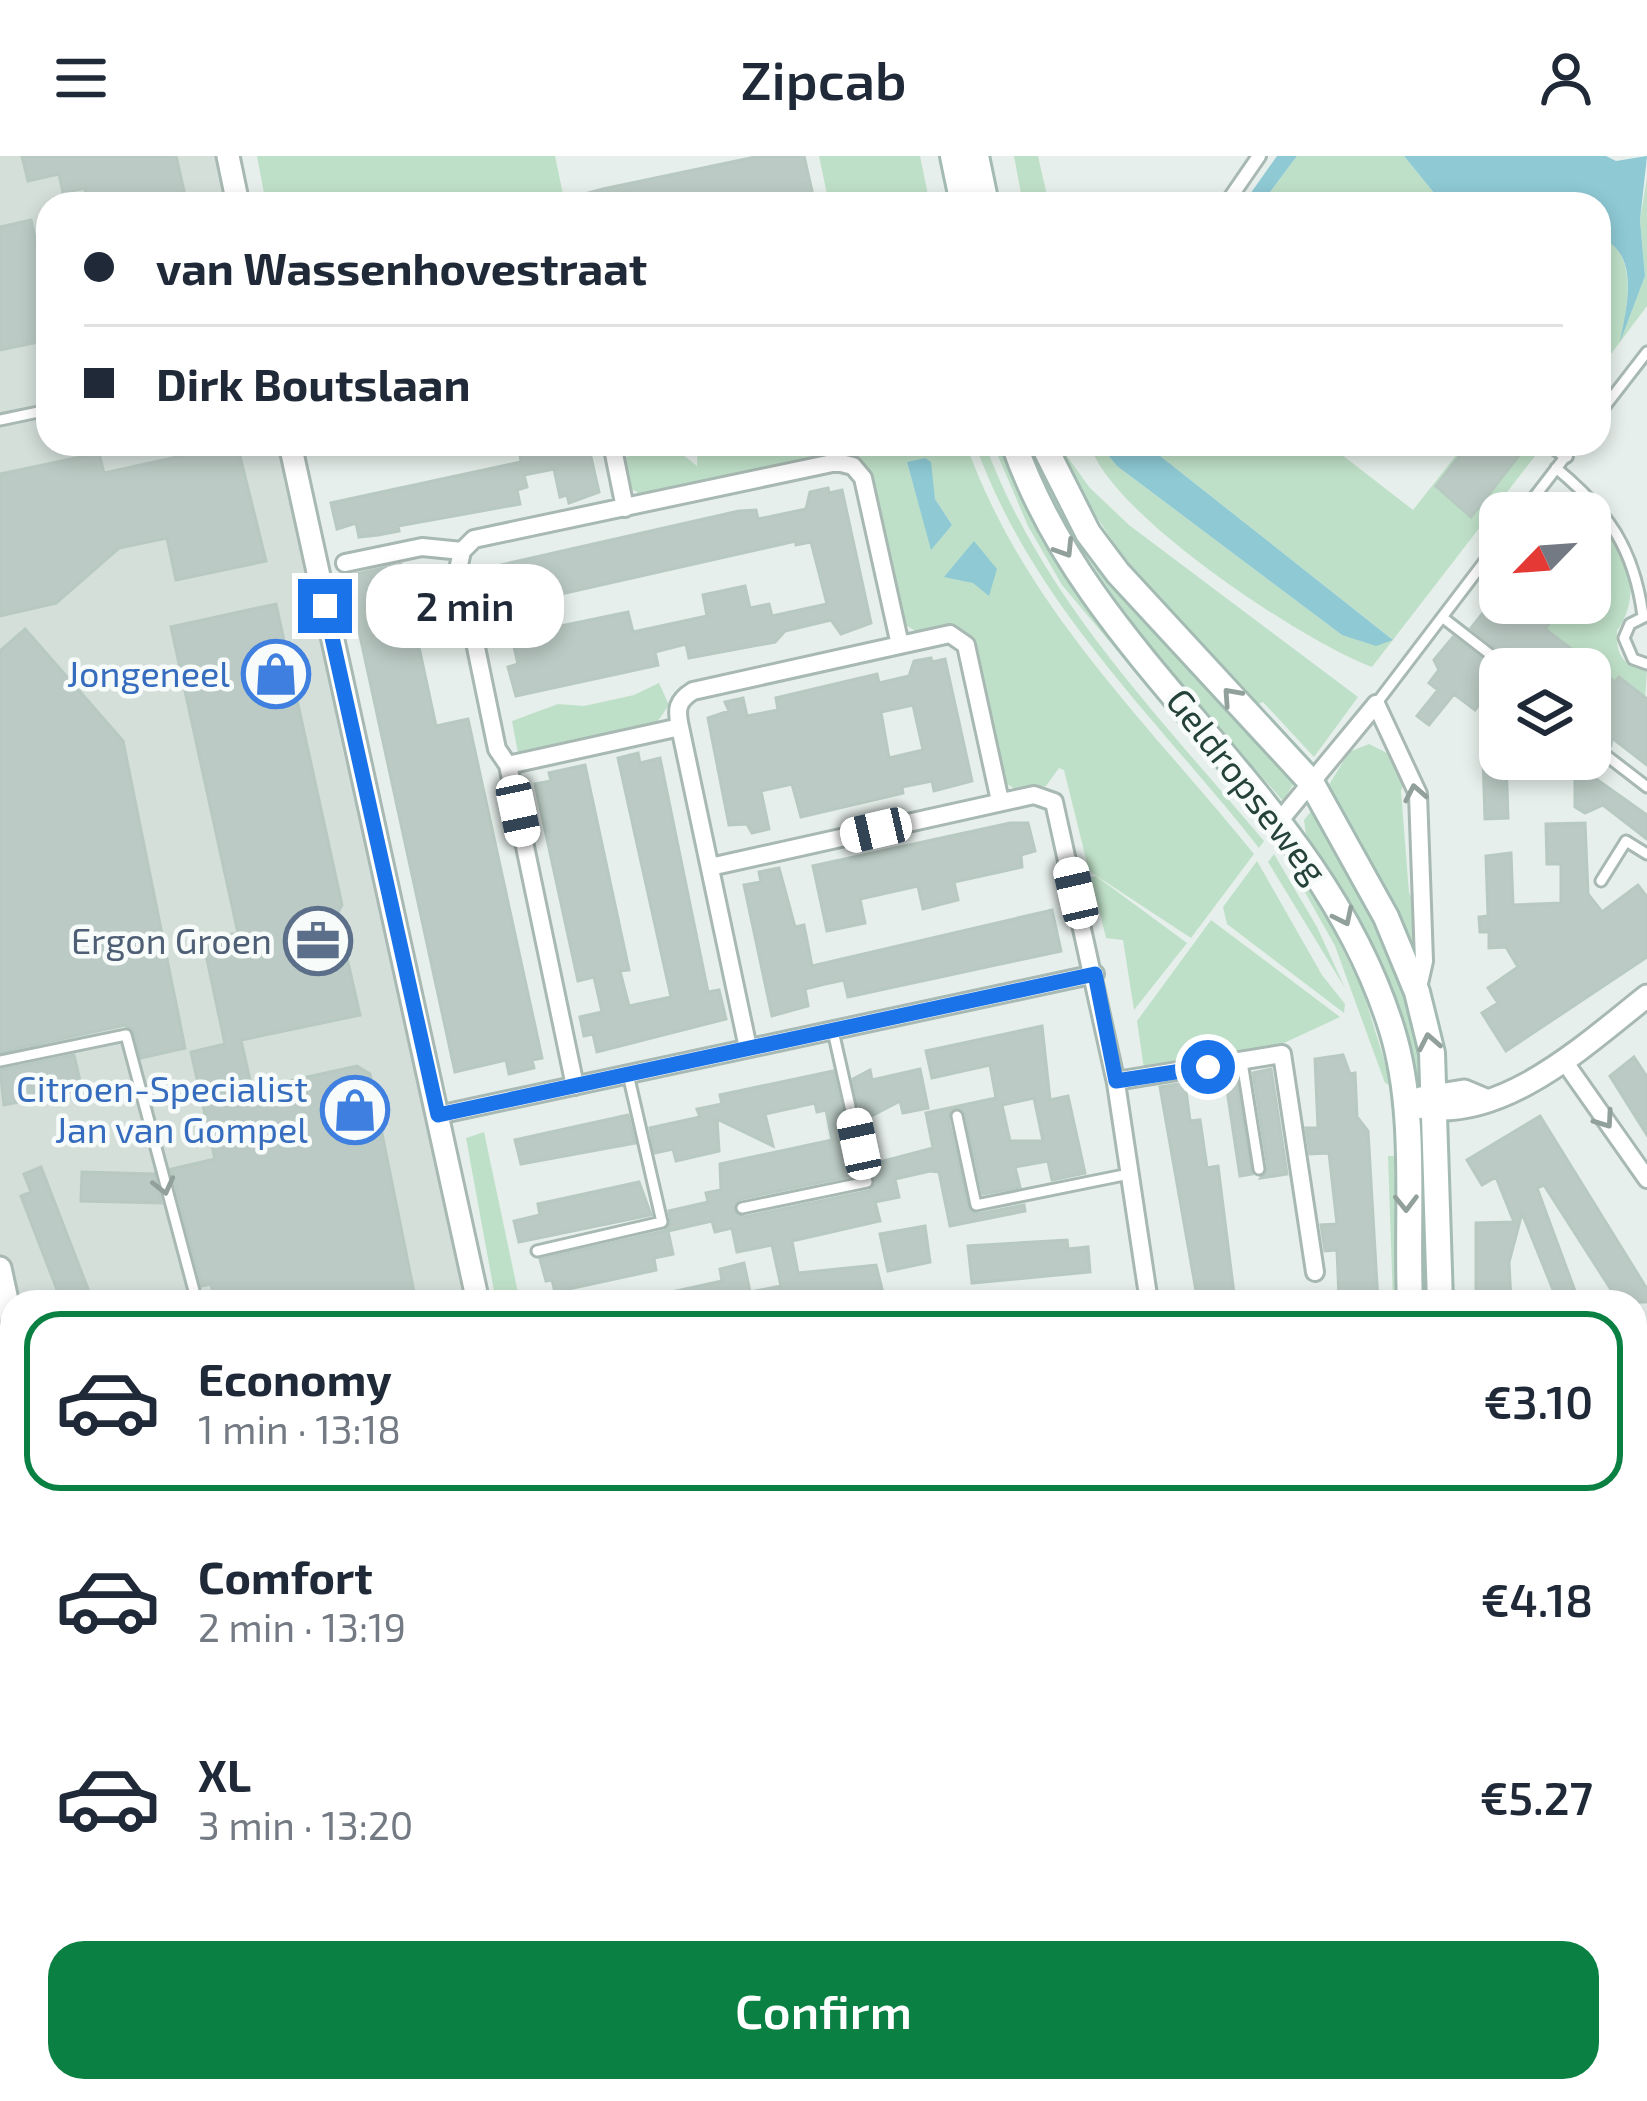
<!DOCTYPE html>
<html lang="en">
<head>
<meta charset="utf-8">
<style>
  :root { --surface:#fff; --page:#f6f6f7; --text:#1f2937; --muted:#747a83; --line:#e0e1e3; --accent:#0b8043 }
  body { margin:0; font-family:"Exo 2",sans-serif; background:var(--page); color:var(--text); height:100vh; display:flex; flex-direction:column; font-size:45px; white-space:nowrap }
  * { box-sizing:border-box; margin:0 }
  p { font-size:39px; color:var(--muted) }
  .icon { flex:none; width:66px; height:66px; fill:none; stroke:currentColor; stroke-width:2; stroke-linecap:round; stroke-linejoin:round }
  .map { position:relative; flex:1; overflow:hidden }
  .details { position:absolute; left:0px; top:1134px; width:1647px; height:813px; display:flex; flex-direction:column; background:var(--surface); border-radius:36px 36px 0 0; box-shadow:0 6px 18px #0003 }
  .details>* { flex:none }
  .banner { position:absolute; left:36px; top:36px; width:1575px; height:264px; border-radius:36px; box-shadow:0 6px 18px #0003; display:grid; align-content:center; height:264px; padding:0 48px; background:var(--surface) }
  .needle { width:78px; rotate:245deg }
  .fabs { position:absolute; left:1479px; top:336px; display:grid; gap:24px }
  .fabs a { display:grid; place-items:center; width:132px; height:132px; border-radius:24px; background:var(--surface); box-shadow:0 6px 18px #0003; font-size:60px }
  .end { position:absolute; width:54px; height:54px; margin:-27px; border:15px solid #1a73e8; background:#fff; box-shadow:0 0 0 6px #fff }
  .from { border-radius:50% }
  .bubble { position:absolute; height:84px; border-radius:36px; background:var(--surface); box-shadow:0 6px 18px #0003; font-size:39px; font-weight:600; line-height:84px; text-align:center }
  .car { position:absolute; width:36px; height:72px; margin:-36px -18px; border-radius:15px; box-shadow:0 0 9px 3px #0007; background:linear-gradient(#fff 24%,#345 0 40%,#fff 0 76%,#345 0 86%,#fff 0) }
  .banner b { display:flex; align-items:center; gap:42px; height:114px; font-size:45px }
  .banner b+b { border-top:3px solid var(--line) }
  .banner i { width:30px; height:30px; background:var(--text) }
  ul { padding:21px 0 0; list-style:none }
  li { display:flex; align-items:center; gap:36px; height:180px; margin:0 24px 18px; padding:0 24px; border:6px solid transparent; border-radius:36px }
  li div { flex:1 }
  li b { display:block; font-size:45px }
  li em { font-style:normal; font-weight:600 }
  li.on { border-color:var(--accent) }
  li>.icon { width:108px; height:108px; stroke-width:1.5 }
  .button { display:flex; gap:24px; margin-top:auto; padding:24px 48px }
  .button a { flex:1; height:138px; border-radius:36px; background:var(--accent); color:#fff; font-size:48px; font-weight:600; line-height:138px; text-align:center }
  header { display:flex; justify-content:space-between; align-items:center; height:156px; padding:0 48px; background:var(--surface); font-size:54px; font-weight:600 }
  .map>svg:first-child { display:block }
  .built { fill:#d4dfda }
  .green { fill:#bfe0c8; fill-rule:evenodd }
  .water { fill:#8ec9d4 }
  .building { fill:#bbcac4; stroke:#b8c9c2; stroke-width:3; fill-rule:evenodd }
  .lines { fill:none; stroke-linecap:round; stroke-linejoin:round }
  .service-casing { stroke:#a8b8b2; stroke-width:15 }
  .pedestrian-casing { stroke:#a8b8b2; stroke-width:18 }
  .minor-casing { stroke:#a8b8b2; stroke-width:22 }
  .tertiary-casing { stroke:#a8b8b2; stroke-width:27 }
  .secondary-casing { stroke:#a4bbb3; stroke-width:30 }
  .service { stroke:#fff; stroke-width:9 }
  .pedestrian { stroke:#fff; stroke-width:12 }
  .minor { stroke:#fff; stroke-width:16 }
  .tertiary { stroke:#fff; stroke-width:21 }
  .secondary { stroke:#fff; stroke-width:24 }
  .oneway { stroke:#92a09c }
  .route { stroke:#1a73e8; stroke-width:15 }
  .labels { text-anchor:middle; stroke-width:9; stroke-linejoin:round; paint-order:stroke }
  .shop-label { font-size:36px; fill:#366cbe; stroke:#f7fbf9; text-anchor:end }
  .street-label { font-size:36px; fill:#24423a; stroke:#f7fbf9 }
  .service-label { font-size:36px; fill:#4e5e75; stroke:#f7fbf9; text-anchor:end }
</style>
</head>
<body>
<header><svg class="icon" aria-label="menu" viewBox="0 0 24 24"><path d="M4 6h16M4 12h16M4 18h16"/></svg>Zipcab<svg class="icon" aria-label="person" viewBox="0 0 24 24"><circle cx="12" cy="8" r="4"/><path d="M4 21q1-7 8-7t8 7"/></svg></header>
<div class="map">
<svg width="1647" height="1945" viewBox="0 0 1647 1945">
  <rect width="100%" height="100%" fill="#e6efeb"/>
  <!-- built -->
  <path class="built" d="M0 0H239L249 48H48V288H302L464 1146H12V1841L0 1843Z"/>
  <!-- green -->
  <path class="green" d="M257 0H555L565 48H266Z
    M819 0H920L930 48H829Z
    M1014 0H1038L1049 48H1023Z
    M1297 0H1404L1443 48H1261Z
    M1647 22V150L1599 214V81C1639 95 1627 148 1622 180L1645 120 1640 64Z
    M637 288 677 294 697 310 698 288 752 293 773 288H966C1024 451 1147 566 1254 698L1191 782 1089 715 1064 614 1059 612 1046 630 1018 635 1004 626 974 490 957 472 917 476 904 468 871 319 857 301 839 297 644 340 628 331 621 302 639 298ZM925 302 935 343 952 369 931 392 907 306Z
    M975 288H985C1042 443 1159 560 1264 685L1259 692C1155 560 1033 449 975 288Z
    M993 288H1000C1037 388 1096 464 1164 544 1193 577 1255 635 1267 673L1062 429 1028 370Z
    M1025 288H1033L1096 404 1128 446 1294 627 1283 645C1182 529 1089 429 1025 288Z
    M1058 288 1090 332 1129 369 1358 541 1314 601 1263 546 1256 549C1180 468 1102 392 1058 288Z
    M1090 288H1099L1117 310 1342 479 1392 483 1145 288H1328L1413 354 1465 288H1530L1538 296 1372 511C1305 487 1108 357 1090 288Z
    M1573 341 1619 373C1629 412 1640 442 1617 475 1615 497 1624 513 1647 513L1645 545 1617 524 1610 527 1541 472 1561 447H1590V409L1599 397 1590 392 1597 373 1590 357 1567 350Z
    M659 527 669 549 655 569 518 597 512 565 558 548 584 550 634 539Z
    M1369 588 1395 601 1405 624 1401 635 1409 737 1415 747V799L1361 685 1327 632 1349 596Z
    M1313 653C1357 730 1420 834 1427 924L1412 927 1373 799 1306 678 1304 664Z
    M1274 698 1317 771 1345 832 1268 706Z
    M1257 705 1322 819 1345 848 1344 857 1227 768 1223 751Z
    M1096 720 1187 787 1134 854 1123 784 1106 782 1091 721Z
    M1309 725 1363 835 1392 930 1385 927 1335 790 1301 729Z
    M1211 764 1340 861 1271 893 1144 913 1137 865Z
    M484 976 520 1146H496L466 982Z
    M1388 1000H1394L1399 1146H1393Z
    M176 1935H464L457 1945H178Z"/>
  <!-- water -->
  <path class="water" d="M1277 0H1297L1261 48H1243Z
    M1404 0H1606L1616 5 1647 0 1640 64 1645 120 1620 186C1626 153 1642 97 1599 81V48H1443Z
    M1099 288H1145L1393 484 1376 490 1342 479 1117 310Z
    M925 302 931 306 935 343 952 369 931 394 907 306Z
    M974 385 997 413 989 440 973 427 944 421Z
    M0 1283 12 1337V1593L0 1537Z"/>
  <!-- building -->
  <path class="building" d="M22 0H176L187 48H87L85 32 63 37 59 18 28 25Z
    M760 0H804L815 48H567L566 43 603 33Z
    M31 64 48 143V184L0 194V71Z
    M237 288 266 405 176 424 167 382 119 392 56 447 0 460V318L99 297 104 317Z
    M546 288H588L599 336 569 347 567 339 560 341 554 313 524 319 527 331 517 334 520 348 398 370 399 375 378 379 359 381 356 367 337 373 331 347 521 306 520 298Z
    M1469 288H1507L1520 298 1471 361 1436 330Z
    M828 332 829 337 842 334 871 467 841 478 831 464 785 475 775 486 689 502 686 488 655 496 658 509 516 540 508 511 518 508 504 448 496 442 492 411 739 355 756 354 758 363 806 353 810 336ZM796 385V389L811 386 827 448 772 460 769 448 750 452 745 430 703 439 707 460 633 476 628 456 527 477 521 447Z
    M401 408 436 570 468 563 542 902 532 904 534 912 509 918 506 904 455 916 347 420Z
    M1491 447H1565L1545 473 1615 526 1619 521 1647 543V609L1612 582 1611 589 1594 576 1598 571 1590 565V513H1523L1471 472Z
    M276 448 342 749 337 758 360 859 241 884 252 933 357 910 370 918 416 1146H251L250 1141 215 1146 211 1128 202 1130 171 1013 215 1003 191 896 225 888 203 785 238 777 171 471Z
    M25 473 123 585 185 892 141 902 134 876 125 869 0 896V495Z
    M1453 481 1500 517V546L1488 537 1475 554 1454 538 1429 569 1417 560 1438 534 1429 527 1439 514 1434 504Z
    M931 502 932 506 945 503 972 625 934 635 932 625 902 631 903 637 801 661 792 628 761 635 769 673 752 677 747 668 729 669 708 562 729 555 725 546 743 542 747 560 778 554 776 542 877 518 879 527 909 520 914 505ZM913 549 923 594 889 602 881 556Z
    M638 597 640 607 660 602 708 836 719 834 726 863 597 896 593 878 584 880 580 861 602 856 594 821 578 825 535 628 551 625 549 617 585 609 629 814 620 815 629 850 671 841 618 602Z
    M1483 601 1506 603 1508 662 1485 663Z
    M1575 608 1647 659V683L1603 649 1585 657 1575 651Z
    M1010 667H1028L1035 695 1021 699 1022 711 954 726 958 744 923 753 918 730 860 743 865 767 827 775 813 710Z
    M1585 667 1588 738 1602 756 1638 729 1647 741V801L1506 895 1482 857 1498 847 1488 832 1518 811 1506 791 1489 792V776H1480L1479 761 1488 760 1486 700 1511 697 1513 749 1561 747V708H1547L1546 668Z
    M779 712 795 771 804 769 812 810 1052 754 1061 795 848 841 844 824 825 828 805 833 808 850 772 860 744 729 761 726 759 716Z
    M1042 870 1050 944 1068 940 1085 1017 1052 1024 1048 1005 1015 1011 1020 1031 983 1038 965 957 952 953 948 962 969 1054 978 1058 1024 1049 1025 1055 950 1070 939 1016 930 1015 895 1023 899 1041 875 1046 880 1065 792 1085 798 1117 876 1109 882 1133 822 1146H658V1139L722 1125 720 1113 744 1107 750 1136 781 1130 772 1089 737 1096 732 1072 715 1076 712 1065 668 1075 673 1098 654 1102 656 1114 555 1136 552 1124 546 1125 540 1103 664 1075 671 1067 669 1055 708 1046 706 1037 721 1034 720 1008 832 984 826 954 817 956 815 947 765 958 773 990 717 963 719 995 676 1005 673 993 655 997 650 972 700 961 697 953 722 948 720 939 833 915 856 1019 740 1043 734 1055 744 1061 869 1035 876 1028 872 1008 933 992 926 957 996 942 990 909 932 922 926 895ZM1034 942 1043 985H1010L1002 949Z
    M74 899 82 933 4 949 0 914Z
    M1343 899 1350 918 1355 917 1357 961 1368 975 1378 1146 1339 1142 1337 1094 1325 1095 1321 1069 1337 1068 1329 997 1310 998 1306 972H1318L1315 903Z
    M1634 901 1647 921V979L1610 920Z
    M920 913 928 952 903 957 900 945 862 965 853 923 870 914 872 924Z
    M1271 913 1287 1018 1261 1022 1268 1012 1253 917Z
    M1235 919 1252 1018 1240 1020 1225 921Z
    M1185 927 1190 965 1200 964 1207 1012 1218 1010 1235 1146H1198L1160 931Z
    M628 959 635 987 521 1008 515 984Z
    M1540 960 1647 1133V1146H1619L1544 1029 1537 1032 1579 1146H1558L1522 1057 1509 1106 1511 1146H1476V1067L1514 1066 1496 1021 1482 1029 1467 1004Z
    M41 1011 88 1133 61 1144 21 1040 31 1036 24 1018Z
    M82 1016 154 1018 161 1047 81 1045Z
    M639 1026 651 1059 519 1086 514 1065 540 1059 538 1048Z
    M925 1070 930 1106 888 1115 880 1078Z
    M1067 1084 1068 1093 1088 1091 1090 1116 972 1127 968 1090Z"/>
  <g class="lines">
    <!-- service casing -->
    <g class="service-casing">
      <path id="service" d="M1599 258 1647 196
        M0 264 48 254
        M1556 312C1608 355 1634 392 1643 460
        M1522 357 1575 288
        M1646 460 1630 468 1624 482 1633 503 1647 508
        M1442 461 1509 513
        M1376 548 1500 385
        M1590 587 1647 631
        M1601 725 1626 685 1647 698
        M0 905 126 879 197 1146
        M1242 906 1259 1013
        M957 960 976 1049 1129 1018
        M742 1052 867 1026 833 875
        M537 1095 662 1066 628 918"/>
    </g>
    <!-- pedestrian casing -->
    <g class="pedestrian-casing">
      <path id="pedestrian" d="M1226 48 1259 0
        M1550 288 1566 300"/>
    </g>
    <!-- minor casing -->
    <g class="minor-casing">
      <path id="minor" d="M612 288 625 352
        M462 395 459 409 497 593 508 609 575 930
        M345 407 422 391 462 395 474 383 837 306 853 310 863 322 900 489 950 478 966 489 1000 645
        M680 571 748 892
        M508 609 680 571C676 553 677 545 693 535L900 489
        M1281 663 1376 548 1418 638 1424 805 1417 836
        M710 711 1034 639 1054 646 1116 927 1149 1146
        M1564 905 1647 1023
        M1116 925 1282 898 1315 1116
        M438 959 1095 818
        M0 1692 12 1745
        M1635 1847H1647
        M0 1921 12 1909
        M55 1935 57 1945
        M565 1935 579 1945
        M856 1935 872 1945
        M911 1945 918 1935
        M1112 1945 1119 1935"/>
    </g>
    <!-- tertiary casing -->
    <g class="tertiary-casing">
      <path id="tertiary" d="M228 0 238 48
        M290 288 478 1146
        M1420 942 1464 935 1483 943
        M1418 951C1502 967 1585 889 1647 840
        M0 1112 12 1167
        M165 1935 168 1945
        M1453 1935V1945
        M494 1945 501 1935"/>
    </g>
    <!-- secondary casing -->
    <g class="secondary-casing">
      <path id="secondary" d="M953 0 963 48
        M976 0 986 48
        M1014 288C1092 513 1319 637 1392 874 1418 958 1406 1059 1410 1146
        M1043 288 1088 377 1118 417 1311 626 1386 761 1417 836 1432 897 1440 1146
        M1635 1375 1647 1386
        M1635 1404 1647 1414"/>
    </g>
    <!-- service -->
    <use href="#service" class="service"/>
    <!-- pedestrian -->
    <use href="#pedestrian" class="pedestrian"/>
    <!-- minor -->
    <use href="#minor" class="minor"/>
    <!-- tertiary -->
    <use href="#tertiary" class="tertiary"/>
    <!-- secondary -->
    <use href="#secondary" class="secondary"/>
  </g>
  <!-- one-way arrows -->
  <defs><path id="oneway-chevron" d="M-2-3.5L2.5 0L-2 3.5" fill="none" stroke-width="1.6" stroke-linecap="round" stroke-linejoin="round" transform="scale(3)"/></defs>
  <g class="oneway">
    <use href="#oneway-chevron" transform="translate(1065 393) rotate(58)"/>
    <use href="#oneway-chevron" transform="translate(1231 540) rotate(-132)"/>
    <use href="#oneway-chevron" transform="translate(1415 637) rotate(-101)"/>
    <use href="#oneway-chevron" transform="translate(1344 761) rotate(64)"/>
    <use href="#oneway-chevron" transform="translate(1429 886) rotate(-101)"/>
    <use href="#oneway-chevron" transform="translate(1605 964) rotate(55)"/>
    <use href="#oneway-chevron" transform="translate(164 1030) rotate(76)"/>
    <use href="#oneway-chevron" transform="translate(1406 1047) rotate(89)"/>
  </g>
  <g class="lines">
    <!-- route -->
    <path class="route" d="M325 450 438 959 1095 818 1116 925 1208 911"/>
  </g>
  <!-- icons -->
  <defs>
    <g id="shop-ring" transform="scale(3.45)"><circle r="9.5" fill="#f7fbf9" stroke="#3f7fe0" stroke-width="1.5"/><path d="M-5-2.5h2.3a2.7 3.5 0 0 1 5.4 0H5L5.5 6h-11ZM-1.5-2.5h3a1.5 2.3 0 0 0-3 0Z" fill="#3f7fe0"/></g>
    <g id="office-ring" transform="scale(3.45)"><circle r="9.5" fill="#f7fbf9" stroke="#5c6f8a" stroke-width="1.5"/><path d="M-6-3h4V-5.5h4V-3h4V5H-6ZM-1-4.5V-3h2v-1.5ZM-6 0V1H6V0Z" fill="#5c6f8a"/></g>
  </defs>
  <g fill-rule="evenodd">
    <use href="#shop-ring" x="276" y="518"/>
    <use href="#office-ring" x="318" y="785"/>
    <use href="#shop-ring" x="355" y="954"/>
  </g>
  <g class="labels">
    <!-- shop labels -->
    <g class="shop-label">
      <text x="230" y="531">Jongeneel</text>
      <text x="308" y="946">Citroen-Specialist<tspan x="308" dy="41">Jan van Gompel</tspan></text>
    </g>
    <!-- street labels -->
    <g class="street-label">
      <text transform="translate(1247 630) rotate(52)" y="13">Geldropseweg</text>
    </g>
    <!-- service labels -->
    <g class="service-label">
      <text x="272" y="798">Ergon Groen</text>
    </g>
  </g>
</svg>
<div class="fabs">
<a><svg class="needle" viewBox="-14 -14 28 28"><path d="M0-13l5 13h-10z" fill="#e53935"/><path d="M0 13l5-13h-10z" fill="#747a83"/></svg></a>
<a><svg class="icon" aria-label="layers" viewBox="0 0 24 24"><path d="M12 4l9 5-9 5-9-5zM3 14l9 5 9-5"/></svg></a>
</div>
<i class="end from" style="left:1208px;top:911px"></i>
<i class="end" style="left:325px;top:450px"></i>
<div class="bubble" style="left:366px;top:408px;width:198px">2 min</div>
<i class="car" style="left:518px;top:655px;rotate:168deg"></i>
<i class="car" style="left:876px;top:674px;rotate:257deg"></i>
<i class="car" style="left:1076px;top:737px;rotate:347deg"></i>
<i class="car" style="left:859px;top:988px;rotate:348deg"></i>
<div class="banner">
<b><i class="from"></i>van Wassenhovestraat</b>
<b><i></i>Dirk Boutslaan</b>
</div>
<section class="details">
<ul>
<li class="on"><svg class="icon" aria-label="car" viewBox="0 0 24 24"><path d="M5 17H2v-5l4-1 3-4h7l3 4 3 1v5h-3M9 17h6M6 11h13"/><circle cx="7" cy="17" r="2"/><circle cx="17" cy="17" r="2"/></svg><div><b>Economy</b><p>1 min · 13:18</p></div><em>€3.10</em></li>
<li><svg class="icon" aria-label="car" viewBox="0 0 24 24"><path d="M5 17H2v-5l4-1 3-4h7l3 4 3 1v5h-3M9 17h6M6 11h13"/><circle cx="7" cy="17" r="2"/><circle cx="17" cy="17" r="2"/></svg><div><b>Comfort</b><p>2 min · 13:19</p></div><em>€4.18</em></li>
<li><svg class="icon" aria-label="car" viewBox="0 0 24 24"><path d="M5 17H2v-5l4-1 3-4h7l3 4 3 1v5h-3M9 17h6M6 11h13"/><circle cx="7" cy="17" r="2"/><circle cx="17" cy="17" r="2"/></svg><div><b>XL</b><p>3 min · 13:20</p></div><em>€5.27</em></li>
</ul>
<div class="button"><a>Confirm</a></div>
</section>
</div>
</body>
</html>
